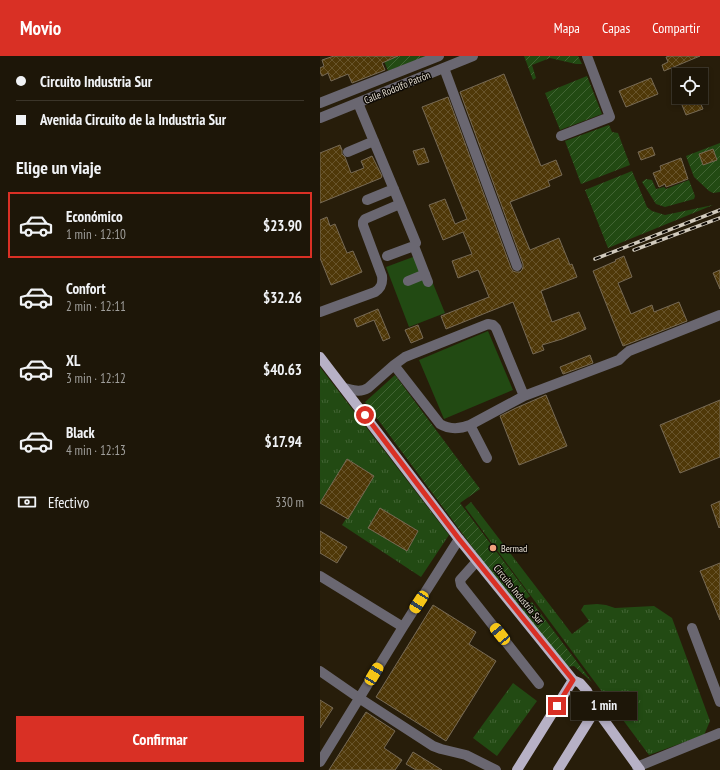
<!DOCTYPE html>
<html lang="es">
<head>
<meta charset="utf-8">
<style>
  :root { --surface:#1d1608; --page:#2a2316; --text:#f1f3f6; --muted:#a09f9c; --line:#3b3529; --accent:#d93025 }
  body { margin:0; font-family:"PT Sans Narrow",sans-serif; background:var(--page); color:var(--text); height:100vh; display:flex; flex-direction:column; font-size:15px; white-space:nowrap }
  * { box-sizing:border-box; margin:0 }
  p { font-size:13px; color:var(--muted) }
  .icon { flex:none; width:22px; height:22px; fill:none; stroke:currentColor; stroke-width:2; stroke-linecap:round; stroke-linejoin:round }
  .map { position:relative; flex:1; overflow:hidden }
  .drawer { display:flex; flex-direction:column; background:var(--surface); width:320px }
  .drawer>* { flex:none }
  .guide { display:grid; align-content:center; height:88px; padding:0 16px; background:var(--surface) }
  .controls { position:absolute; left:352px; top:12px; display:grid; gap:8px }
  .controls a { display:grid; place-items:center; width:36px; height:36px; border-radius:0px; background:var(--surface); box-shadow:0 2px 6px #0003,0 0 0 1px var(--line); font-size:20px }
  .end { position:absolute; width:18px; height:18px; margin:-9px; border:5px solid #d93025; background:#fff; box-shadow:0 0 0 2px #fff }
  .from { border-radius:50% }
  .bubble { position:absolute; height:28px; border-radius:0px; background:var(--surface); box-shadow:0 2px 6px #0003,0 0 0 1px var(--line); font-size:13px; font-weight:600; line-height:28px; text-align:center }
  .car { position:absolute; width:12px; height:24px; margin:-12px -6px; border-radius:5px; box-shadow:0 0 3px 1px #0007; background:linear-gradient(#f5c518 24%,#345 0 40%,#f5c518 0 76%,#345 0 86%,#f5c518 0) }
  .guide b { display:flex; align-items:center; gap:14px; height:38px; font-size:15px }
  .guide b+b { border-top:1px solid var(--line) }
  .guide i { width:10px; height:10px; background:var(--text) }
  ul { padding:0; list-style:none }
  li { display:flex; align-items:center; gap:12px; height:66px; margin:0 8px 6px; padding:0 8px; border:2px solid transparent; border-radius:0px }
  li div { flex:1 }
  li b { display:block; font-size:15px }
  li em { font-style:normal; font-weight:600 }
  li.on { border-color:var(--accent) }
  li>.icon { width:36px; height:36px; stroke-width:1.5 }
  h2 { padding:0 16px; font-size:18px; line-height:48px }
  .pay { display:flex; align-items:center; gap:10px; height:44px; padding:0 16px; font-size:15px }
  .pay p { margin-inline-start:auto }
  .primary-button { display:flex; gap:8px; margin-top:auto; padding:8px 16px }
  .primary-button a { flex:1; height:46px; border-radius:0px; background:var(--accent); color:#fff; font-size:16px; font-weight:600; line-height:46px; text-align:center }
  header { display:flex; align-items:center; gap:24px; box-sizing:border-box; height:56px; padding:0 20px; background:var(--accent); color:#fff }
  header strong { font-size:19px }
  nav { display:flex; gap:22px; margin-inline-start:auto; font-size:14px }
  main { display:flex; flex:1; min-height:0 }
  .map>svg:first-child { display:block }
  .grass { fill:#224a13 }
  .park { fill:url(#park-tufts) }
  .garden { fill:url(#garden-furrows) }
  .building { fill:url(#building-cross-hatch); stroke:#776a55 }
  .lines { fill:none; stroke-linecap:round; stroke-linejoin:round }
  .minor { stroke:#6a6771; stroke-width:10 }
  .major { stroke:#b7b1c6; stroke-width:10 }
  .rail-casing { stroke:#d1cabd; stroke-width:3.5 }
  .rail { stroke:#0c0803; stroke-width:2; stroke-dasharray:6; stroke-linecap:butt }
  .route { stroke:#d93025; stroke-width:5 }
  .poi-dot { fill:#f1a17d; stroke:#0c0803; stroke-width:1.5 }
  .labels { text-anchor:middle; stroke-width:3; stroke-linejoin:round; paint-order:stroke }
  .street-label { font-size:10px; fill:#e7e0d4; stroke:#0c0803 }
  .poi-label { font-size:10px; fill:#e7e0d4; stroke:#0c0803; text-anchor:start }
</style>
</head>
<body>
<header>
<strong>Movio</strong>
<nav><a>Mapa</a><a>Capas</a><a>Compartir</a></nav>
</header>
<main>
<section class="drawer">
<div class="guide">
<b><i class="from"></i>Circuito Industria Sur</b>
<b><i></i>Avenida Circuito de la Industria Sur</b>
</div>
<h2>Elige un viaje</h2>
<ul>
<li class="on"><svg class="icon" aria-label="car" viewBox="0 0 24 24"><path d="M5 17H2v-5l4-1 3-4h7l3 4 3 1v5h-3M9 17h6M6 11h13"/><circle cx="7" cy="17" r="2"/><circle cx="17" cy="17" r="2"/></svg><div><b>Económico</b><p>1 min · 12:10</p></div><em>$23.90</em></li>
<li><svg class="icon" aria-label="car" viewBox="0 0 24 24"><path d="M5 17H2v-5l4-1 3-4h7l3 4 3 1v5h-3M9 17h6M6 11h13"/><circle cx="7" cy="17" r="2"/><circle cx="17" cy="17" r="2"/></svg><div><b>Confort</b><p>2 min · 12:11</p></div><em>$32.26</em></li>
<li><svg class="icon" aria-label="car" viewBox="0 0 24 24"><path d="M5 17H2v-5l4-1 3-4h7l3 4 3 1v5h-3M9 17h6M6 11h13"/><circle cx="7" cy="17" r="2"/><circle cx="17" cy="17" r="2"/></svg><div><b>XL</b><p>3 min · 12:12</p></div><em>$40.63</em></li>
<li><svg class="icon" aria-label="car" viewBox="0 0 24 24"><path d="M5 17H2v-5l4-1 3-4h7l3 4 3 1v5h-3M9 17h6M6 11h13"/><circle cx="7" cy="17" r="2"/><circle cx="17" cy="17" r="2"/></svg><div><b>Black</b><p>4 min · 12:13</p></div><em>$17.94</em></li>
</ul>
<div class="pay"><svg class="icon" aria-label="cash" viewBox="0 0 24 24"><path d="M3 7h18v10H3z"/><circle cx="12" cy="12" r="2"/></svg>Efectivo<p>330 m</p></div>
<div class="primary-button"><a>Confirmar</a></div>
</section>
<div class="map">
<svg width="400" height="714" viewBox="0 0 400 714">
  <defs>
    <pattern id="park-tufts" width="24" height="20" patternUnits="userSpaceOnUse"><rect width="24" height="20" fill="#224a13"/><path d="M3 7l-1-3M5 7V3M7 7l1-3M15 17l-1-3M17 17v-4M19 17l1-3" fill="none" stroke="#426434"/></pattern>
    <pattern id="garden-furrows" width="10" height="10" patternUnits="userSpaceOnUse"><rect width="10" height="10" fill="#224a13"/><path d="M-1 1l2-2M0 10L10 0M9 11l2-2" fill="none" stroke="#426434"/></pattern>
    <pattern id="building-cross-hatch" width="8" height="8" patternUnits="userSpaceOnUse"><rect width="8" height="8" fill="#4f3808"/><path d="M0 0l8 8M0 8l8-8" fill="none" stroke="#68542b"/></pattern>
  </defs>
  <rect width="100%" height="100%" fill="#271d0a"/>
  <!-- grass -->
  <path class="grass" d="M101 198 125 257 89 271 66 211Z
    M168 275 193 334 124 363 99 304Z"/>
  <!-- park -->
  <path class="park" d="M0 311 129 479 101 521 22 469 53 421 27 404 0 448Z
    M151 446 252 578 269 565 261 554 264 549 277 548 286 549 295 552 334 550 352 562 390 665 384 679 329 699 145 451Z
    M193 627 217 645 177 700 153 682Z"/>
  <!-- garden -->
  <path class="garden" d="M62 0H107L68 15Z
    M204 0H258L262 8H256L230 2 212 9 216 22 213 24Z
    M267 20 282 58 240 74 225 37Z
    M289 69 292 76 298 77 310 109 261 128 245 85Z
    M400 87V136L393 137 389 135 374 121 366 100Z
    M312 115 327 151 332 155 345 159 393 149 288 192 265 134Z
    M326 123 332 124 336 133 344 131 346 133 369 124 375 140 374 143 345 151 336 148 322 126Z
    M75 319 160 433 140 447 210 540 196 550 45 346Z
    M212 546 272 626 254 610 246 611 202 553Z"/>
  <!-- building -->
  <path class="building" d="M14 0H78L62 7 65 14 32 27 28 18 11 25 8 17 2 20 0 16V12L4 10 2 4Z
    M350 0H380L344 15 342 9 348 6 346 1Z
    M184 18 221 110 236 104 242 119 228 125 230 130 190 146 210 194 239 182 250 209 252 208 257 221 221 235 232 266 259 256 266 273 242 283 222 289 224 294 213 298 193 246 126 273 121 260 169 241 158 214 138 222 132 205 152 198 143 176 123 184 109 149 125 143 135 168 147 163 102 51 128 41 191 212 193 215 196 216H200L202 214 203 211V208L140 36Z
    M331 22 338 38 306 51 299 35Z
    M367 41H378L383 53 366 59 360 44Z
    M20 89 22 94V98L25 101 31 117 44 112 41 105 52 100 62 120 61 122 0 147V97Z
    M332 91 335 99 321 104 318 96Z
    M104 92 109 106 98 109 93 95Z
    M393 93 397 104 383 109 379 98Z
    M361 102 368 123 346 131 345 128 339 131 333 117 341 114 340 110Z
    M7 161 10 170 15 168 27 197 33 195 42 216 11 229 0 202V164Z
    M304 200 312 221 298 227 311 258 332 249 334 256 359 246 367 265 303 290 273 215 296 205 295 204Z
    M400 214V233L393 217Z
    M58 253 70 282 63 285 54 264 37 271 34 263Z
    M98 269 103 282 91 287 85 274Z
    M270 299 273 307 243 318 240 311Z
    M226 339 247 390 199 409 180 360 196 352Z
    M400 344V401L360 417 340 369Z
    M27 403 54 420 28 463 0 447Z
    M400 445V471L399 472 391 449Z
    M60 452 98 475 87 495 48 472Z
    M0 475 27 491 17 507 0 497Z
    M400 507V564L380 515Z
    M113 549 156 576 149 588 176 605 126 685 56 641Z
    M0 644 13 652 0 672Z
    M46 656 75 675 64 692 82 704 75 714H9Z
    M93 696 122 714H96L86 708Z"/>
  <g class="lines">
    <!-- minor -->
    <path class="minor" d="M124 12 197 210
      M0 47 119 0
      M0 62 153 0
      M241 80 290 61 267 0
      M28 96 54 85
      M47 144 74 133
      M94 190 108 226
      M67 200 94 190 96 187 80 148
      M88 225 105 218
      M0 256 55 236C61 232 63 228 62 220L43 169V166L45 163 80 148 38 47
      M24 332C33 334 40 337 48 332L74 309 85 301 168 268 173 269 176 272 204 340 150 369C140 373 130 374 120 368L74 309
      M204 340 299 304 303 300 309 295 400 259
      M150 369 167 402
      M157 505 140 524 141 529 219 628
      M0 520 83 571
      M372 572 400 646
      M0 615 39 642 113 690 121 693 146 699 176 714
      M0 706 83 571 139 483
      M317 711 400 677"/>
    <!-- major -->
    <path class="major" d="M0 301 139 483 253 624 260 627 267 635 276 653 320 714
      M197 714 253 624
      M238 714 276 653"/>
    <!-- rail casing -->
    <g class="rail-casing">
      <path id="rail" d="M314 194 400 162
        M275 203 400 154"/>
    </g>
    <!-- rail -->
    <use href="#rail" class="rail"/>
  </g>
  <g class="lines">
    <!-- route -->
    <path class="route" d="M45 359 139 483 253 624 237 650"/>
  </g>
  <!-- markers -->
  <circle class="poi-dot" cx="173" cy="492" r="4"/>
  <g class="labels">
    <!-- street labels -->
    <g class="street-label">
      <text transform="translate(77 31) rotate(-22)" y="4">Calle Rodolfo Patrón</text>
      <text transform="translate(199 538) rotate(51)" y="4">Circuito Industria Sur</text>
    </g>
    <!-- poi labels -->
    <g class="poi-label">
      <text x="181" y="496">Bermad</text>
    </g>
  </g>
</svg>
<div class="controls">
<a><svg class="icon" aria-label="locate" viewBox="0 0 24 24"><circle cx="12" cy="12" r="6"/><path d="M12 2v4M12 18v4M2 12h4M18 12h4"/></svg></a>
</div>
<i class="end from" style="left:45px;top:359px"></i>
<i class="end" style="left:237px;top:650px"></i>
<div class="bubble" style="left:251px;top:636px;width:66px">1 min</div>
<i class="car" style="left:99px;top:546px;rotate:213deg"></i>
<i class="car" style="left:180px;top:578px;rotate:321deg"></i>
<i class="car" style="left:54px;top:618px;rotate:31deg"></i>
</div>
</main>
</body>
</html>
